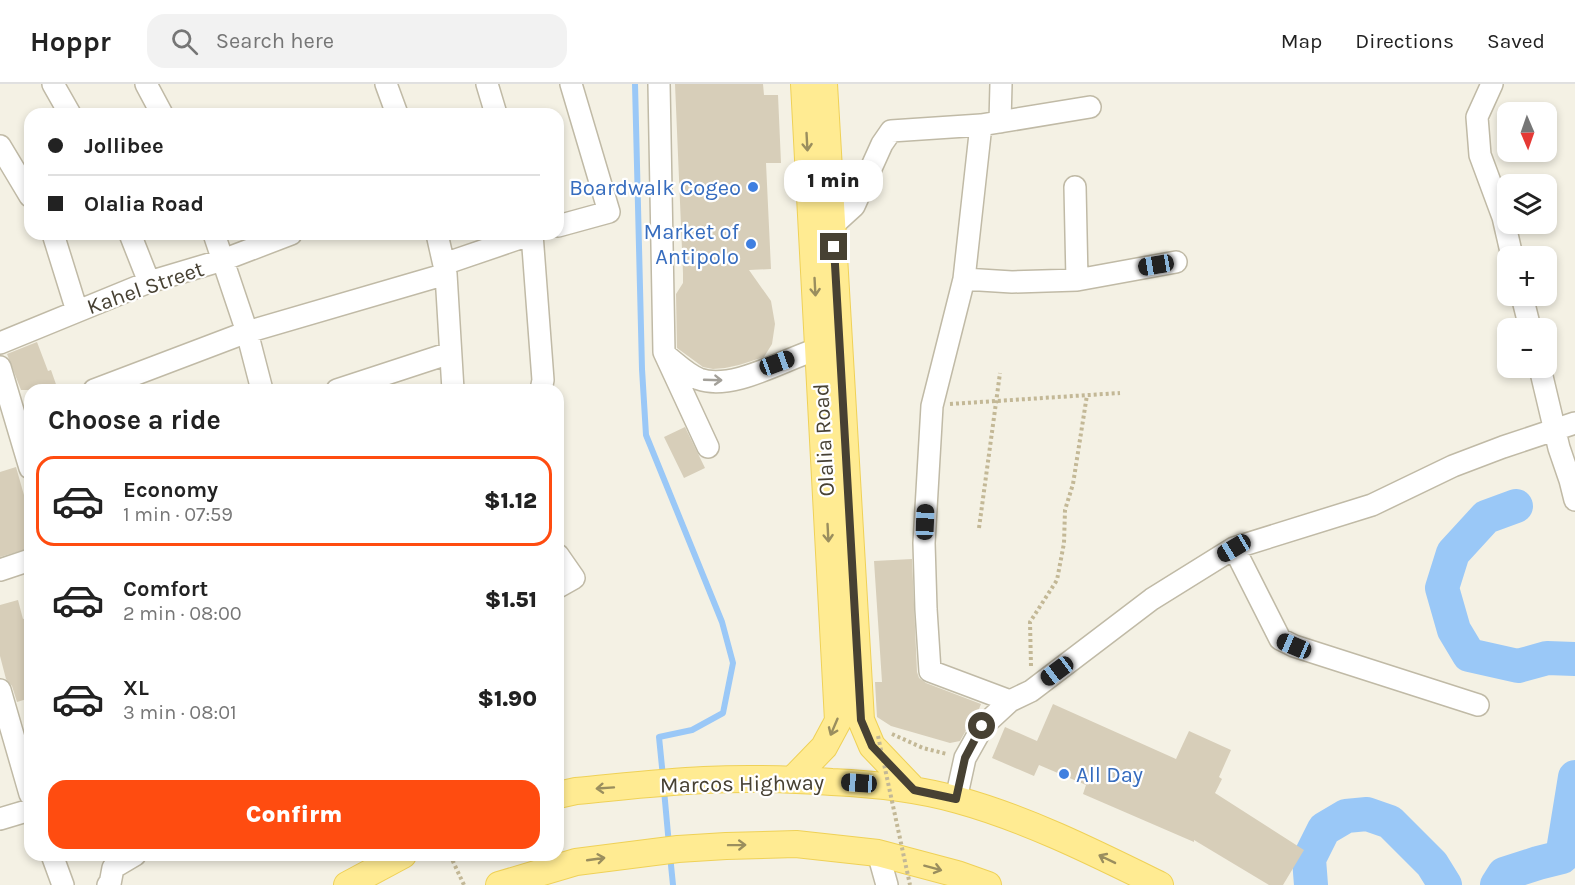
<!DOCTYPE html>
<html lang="en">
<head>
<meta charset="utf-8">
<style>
  :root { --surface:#fff; --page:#f2f2f2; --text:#222; --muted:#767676; --line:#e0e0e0; --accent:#ff4c10 }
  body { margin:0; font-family:Karla,sans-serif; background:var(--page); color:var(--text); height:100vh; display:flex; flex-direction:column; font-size:22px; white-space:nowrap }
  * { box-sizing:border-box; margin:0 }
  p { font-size:20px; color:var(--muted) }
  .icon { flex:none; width:33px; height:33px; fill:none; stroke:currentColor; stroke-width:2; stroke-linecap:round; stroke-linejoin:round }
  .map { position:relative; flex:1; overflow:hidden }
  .panel { position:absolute; left:24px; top:300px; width:540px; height:477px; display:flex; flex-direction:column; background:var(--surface); border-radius:18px; box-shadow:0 3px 9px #0003 }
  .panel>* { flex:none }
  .top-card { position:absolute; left:24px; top:24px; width:540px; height:132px; border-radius:18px; box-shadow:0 3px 9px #0003; display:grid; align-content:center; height:132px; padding:0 24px; background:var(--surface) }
  .needle { width:39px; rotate:178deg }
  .fabs { position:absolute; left:1497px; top:18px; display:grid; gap:12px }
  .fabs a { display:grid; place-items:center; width:60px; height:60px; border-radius:12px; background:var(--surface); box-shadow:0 3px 9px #0003; font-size:30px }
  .end { position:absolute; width:27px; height:27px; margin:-14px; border:8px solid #474133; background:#fff; box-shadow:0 0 0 3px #fff }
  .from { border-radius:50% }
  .bubble { position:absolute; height:42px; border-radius:18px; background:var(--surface); box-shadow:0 3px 9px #0003; font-size:20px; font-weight:800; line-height:42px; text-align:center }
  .car { position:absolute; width:18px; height:36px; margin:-18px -9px; border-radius:8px; box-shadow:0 0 4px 2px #0007; background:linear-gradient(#222 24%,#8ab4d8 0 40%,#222 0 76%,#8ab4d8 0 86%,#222 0) }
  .top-card b { display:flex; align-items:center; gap:21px; height:57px; font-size:22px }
  .top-card b+b { border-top:2px solid var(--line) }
  .top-card i { width:15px; height:15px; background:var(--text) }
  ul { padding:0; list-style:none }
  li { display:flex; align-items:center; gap:18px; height:90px; margin:0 12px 9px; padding:0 12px; border:3px solid transparent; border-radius:18px }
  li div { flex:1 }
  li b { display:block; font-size:22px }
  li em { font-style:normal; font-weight:800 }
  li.on { border-color:var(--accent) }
  li>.icon { width:54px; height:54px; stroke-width:1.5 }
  h2 { padding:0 24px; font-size:27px; line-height:72px }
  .cta { display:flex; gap:12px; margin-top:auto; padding:12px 24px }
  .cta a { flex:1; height:69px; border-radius:18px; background:var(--accent); color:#fff; font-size:24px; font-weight:800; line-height:69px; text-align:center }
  header { display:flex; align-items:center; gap:36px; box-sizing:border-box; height:84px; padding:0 30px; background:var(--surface); border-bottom:2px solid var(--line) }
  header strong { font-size:28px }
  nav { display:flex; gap:33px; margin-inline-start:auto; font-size:21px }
  .search { width:420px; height:54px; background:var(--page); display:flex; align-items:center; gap:15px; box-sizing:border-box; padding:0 21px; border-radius:18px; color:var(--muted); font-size:22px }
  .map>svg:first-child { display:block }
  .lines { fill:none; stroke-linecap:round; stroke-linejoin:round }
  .stream { stroke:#9ac8f7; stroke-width:6 }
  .river { stroke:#9ac8f7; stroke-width:34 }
  .building { fill:#d7ceb9 }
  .minor-casing { stroke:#c0baa6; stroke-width:24 }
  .major-casing { stroke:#efd157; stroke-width:28 }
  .path { stroke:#c3b896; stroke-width:4; stroke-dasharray:3 3; stroke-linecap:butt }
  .minor { stroke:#fff; stroke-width:21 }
  .major { stroke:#ffeb92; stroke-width:26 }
  .path-bridge { stroke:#c3b896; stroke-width:4; stroke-dasharray:3 3; stroke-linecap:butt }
  .oneway { stroke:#9a8e5e }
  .oneway2 { stroke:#a3a099 }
  .route { stroke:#474133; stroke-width:8 }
  .shop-dot { fill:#3f7fe0; stroke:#fff; stroke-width:2 }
  .labels { text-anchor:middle; stroke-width:4.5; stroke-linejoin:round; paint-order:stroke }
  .shop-label { font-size:22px; fill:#366cbe; stroke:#fff; text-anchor:end }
  .street-label { font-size:22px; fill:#474133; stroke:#fff }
</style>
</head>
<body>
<header>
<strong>Hoppr</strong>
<div class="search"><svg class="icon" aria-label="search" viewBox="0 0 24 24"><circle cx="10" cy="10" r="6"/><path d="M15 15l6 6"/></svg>Search here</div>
<nav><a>Map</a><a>Directions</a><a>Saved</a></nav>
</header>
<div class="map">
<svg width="1575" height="801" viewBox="0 0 1575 801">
  <rect width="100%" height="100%" fill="#f4f1e4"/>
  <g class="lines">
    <!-- stream -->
    <path class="stream" d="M635 0 642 285 646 351 722 538 733 579 723 629 692 646 659 653 663 693
      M664 706 669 761
      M670 771 673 801"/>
    <!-- river -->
    <path class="river" d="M1516 422 1486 433 1453 469 1442 504 1454 546 1469 571 1518 582 1547 574 1575 575
      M1311 801 1309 775 1324 745 1346 732 1367 730 1390 738 1432 780 1445 801
      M1497 801 1504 790 1538 779 1562 773 1575 693"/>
  </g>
  <!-- building -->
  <path class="building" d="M675 0H763L764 11H778L781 79H766L771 185 749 186 771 217 775 240 772 260 764 273 739 281 725 284 713 285 703 283 677 264 676 210 683 199V189Z
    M37 258 48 287 51 286 58 306H21L7 270Z
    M685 343 705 384 684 394 664 353Z
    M16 383 30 432V464L0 473V388Z
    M912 475 917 588 919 594 926 599 981 620 977 630 972 636 960 657 950 659 891 642 877 633 875 598H882L874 477Z
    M18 516 23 535 30 533V614L17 618 12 602 6 595 0 572V521Z
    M1053 620 1176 675 1189 647 1231 666 1219 693 1222 695 1215 709 1304 766 1283 801H1269L1194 756V758L1083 710 1086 701 1039 681 1034 692 992 674 1005 643 1037 657Z"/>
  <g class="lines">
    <!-- minor casing -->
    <g class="minor-casing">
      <path id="minor" d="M53 0 70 30
        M146 0 162 30
        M386 0 397 30
        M487 0 496 30
        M659 0 664 268 708 363
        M1492 0 1477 33 1480 71 1503 133 1512 172
        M1000 38 1001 0
        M0 62 30 112
        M1075 103 1077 196
        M558 142 609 128 571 0
        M823 143 832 142 854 122 882 60 891 47 981 41 1090 23
        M53 150 77 227
        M130 150 149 198
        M214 150 247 248 262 306
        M437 150 446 190 453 306
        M532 150 543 296 541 306
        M444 180 532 150
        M964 195 1012 198 1077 196 1176 178
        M1522 212 1530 244
        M0 259 149 198 223 176 291 150
        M668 273C678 281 687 290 699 295 732 307 783 276 815 266 821 264 828 264 834 264
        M0 283 30 384
        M1540 284 1559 364 1570 396 1575 416
        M94 306 247 248 446 190
        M337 306 450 269
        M1234 464 1280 555 1294 562 1478 621
        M558 471 574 494 558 503
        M0 486 30 476
        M0 606 30 710
        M1010 617 1031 607 1152 515 1234 464 1372 421 1453 382 1503 363 1575 339
        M956 715 965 674 983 642 1010 617 930 587 926 525 924 459 932 322 964 195 981 41
        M0 735 30 726
        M878 769 887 801
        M52 771 63 801
        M108 801 110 800 113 784 135 771"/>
    </g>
    <!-- major casing -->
    <g class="major-casing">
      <path id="major" d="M824 0 861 636 872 662 914 706
        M793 695 824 663 838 637 804 0
        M558 711 576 707C619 703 661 698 704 696 746 694 789 695 832 698 875 700 916 704 958 716 1027 735 1095 769 1160 801
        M347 801 403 771
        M499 801 576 778 678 765 726 762 796 760 878 769 957 790 988 801"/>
    </g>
    <!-- path -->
    <path class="path" d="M950 320 1120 309
      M979 444 1000 289
      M1031 582 1030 538 1057 496 1064 459 1065 426 1073 400 1087 311
      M892 650 923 664 947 670
      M450 771 464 801"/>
    <!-- minor -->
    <use href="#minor" class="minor"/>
    <!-- major -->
    <use href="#major" class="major"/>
    <!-- path-bridge -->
    <path class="path-bridge" d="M878 652 910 801"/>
  </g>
  <!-- one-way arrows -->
  <defs><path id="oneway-shaft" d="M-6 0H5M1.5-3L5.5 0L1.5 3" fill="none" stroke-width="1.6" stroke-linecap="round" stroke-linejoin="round" transform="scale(1.5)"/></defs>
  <g class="oneway">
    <use href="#oneway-shaft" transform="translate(807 58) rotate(87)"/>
    <use href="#oneway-shaft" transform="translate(815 203) rotate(87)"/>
    <use href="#oneway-shaft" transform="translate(828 449) rotate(87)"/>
    <use href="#oneway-shaft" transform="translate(834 643) rotate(113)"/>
    <use href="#oneway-shaft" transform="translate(605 704) rotate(176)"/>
    <use href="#oneway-shaft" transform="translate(737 761) rotate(-1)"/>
    <use href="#oneway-shaft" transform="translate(596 775) rotate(-8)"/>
    <use href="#oneway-shaft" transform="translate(1107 775) rotate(-154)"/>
    <use href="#oneway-shaft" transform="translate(933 784) rotate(15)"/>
  </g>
  <use class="oneway2" href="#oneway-shaft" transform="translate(713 296) rotate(2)"/>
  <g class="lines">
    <!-- route -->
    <path class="route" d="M834 163 861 636 872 662 914 706 956 715 965 674 982 642"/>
  </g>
  <!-- markers -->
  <g class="shop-dot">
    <circle cx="753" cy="103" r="6"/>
    <circle cx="751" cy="160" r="6"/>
    <circle cx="1064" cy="690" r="6"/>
  </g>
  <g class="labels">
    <!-- shop labels -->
    <g class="shop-label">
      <text x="741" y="111">Boardwalk Cogeo</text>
      <text x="739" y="155">Market of<tspan x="739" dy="25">Antipolo</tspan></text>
      <text x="1076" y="698" text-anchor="start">All Day</text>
    </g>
    <!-- street labels -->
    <g class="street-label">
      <text transform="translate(145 203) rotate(-19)" y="8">Kahel Street</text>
      <text transform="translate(823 356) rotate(-93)" y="8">Olalia Road</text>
      <text transform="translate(742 699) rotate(-1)" y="8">Marcos Highway</text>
    </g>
  </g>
</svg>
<div class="fabs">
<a><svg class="needle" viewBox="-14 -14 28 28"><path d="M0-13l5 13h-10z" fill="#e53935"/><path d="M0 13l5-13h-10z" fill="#767676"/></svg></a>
<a><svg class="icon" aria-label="layers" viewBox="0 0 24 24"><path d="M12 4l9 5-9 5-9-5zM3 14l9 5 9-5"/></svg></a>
<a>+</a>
<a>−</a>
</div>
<i class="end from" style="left:982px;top:642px"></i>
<i class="end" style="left:834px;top:163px"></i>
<div class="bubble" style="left:784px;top:76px;width:99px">1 min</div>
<i class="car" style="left:1156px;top:181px;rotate:260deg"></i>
<i class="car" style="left:777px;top:279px;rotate:70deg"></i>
<i class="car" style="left:925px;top:438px;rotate:2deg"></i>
<i class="car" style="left:1234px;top:464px;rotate:239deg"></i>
<i class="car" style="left:1294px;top:562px;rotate:293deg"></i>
<i class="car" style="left:1057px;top:587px;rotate:233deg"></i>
<i class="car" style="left:859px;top:699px;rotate:274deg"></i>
<div class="top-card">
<b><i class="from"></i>Jollibee</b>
<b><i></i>Olalia Road</b>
</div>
<section class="panel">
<h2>Choose a ride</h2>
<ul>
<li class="on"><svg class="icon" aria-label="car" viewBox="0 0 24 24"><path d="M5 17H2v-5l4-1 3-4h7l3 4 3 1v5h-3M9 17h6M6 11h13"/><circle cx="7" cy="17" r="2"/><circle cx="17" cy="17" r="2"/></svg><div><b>Economy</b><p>1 min · 07:59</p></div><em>$1.12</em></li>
<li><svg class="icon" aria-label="car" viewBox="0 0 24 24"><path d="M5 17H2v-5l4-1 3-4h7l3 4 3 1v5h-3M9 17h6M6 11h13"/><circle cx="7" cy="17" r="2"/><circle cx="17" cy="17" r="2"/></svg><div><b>Comfort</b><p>2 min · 08:00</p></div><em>$1.51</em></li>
<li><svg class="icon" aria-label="car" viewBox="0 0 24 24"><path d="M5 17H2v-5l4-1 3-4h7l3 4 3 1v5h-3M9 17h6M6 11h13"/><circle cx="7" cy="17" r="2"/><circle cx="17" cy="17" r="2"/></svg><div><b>XL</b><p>3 min · 08:01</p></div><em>$1.90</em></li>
</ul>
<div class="cta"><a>Confirm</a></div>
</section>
</div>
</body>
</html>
